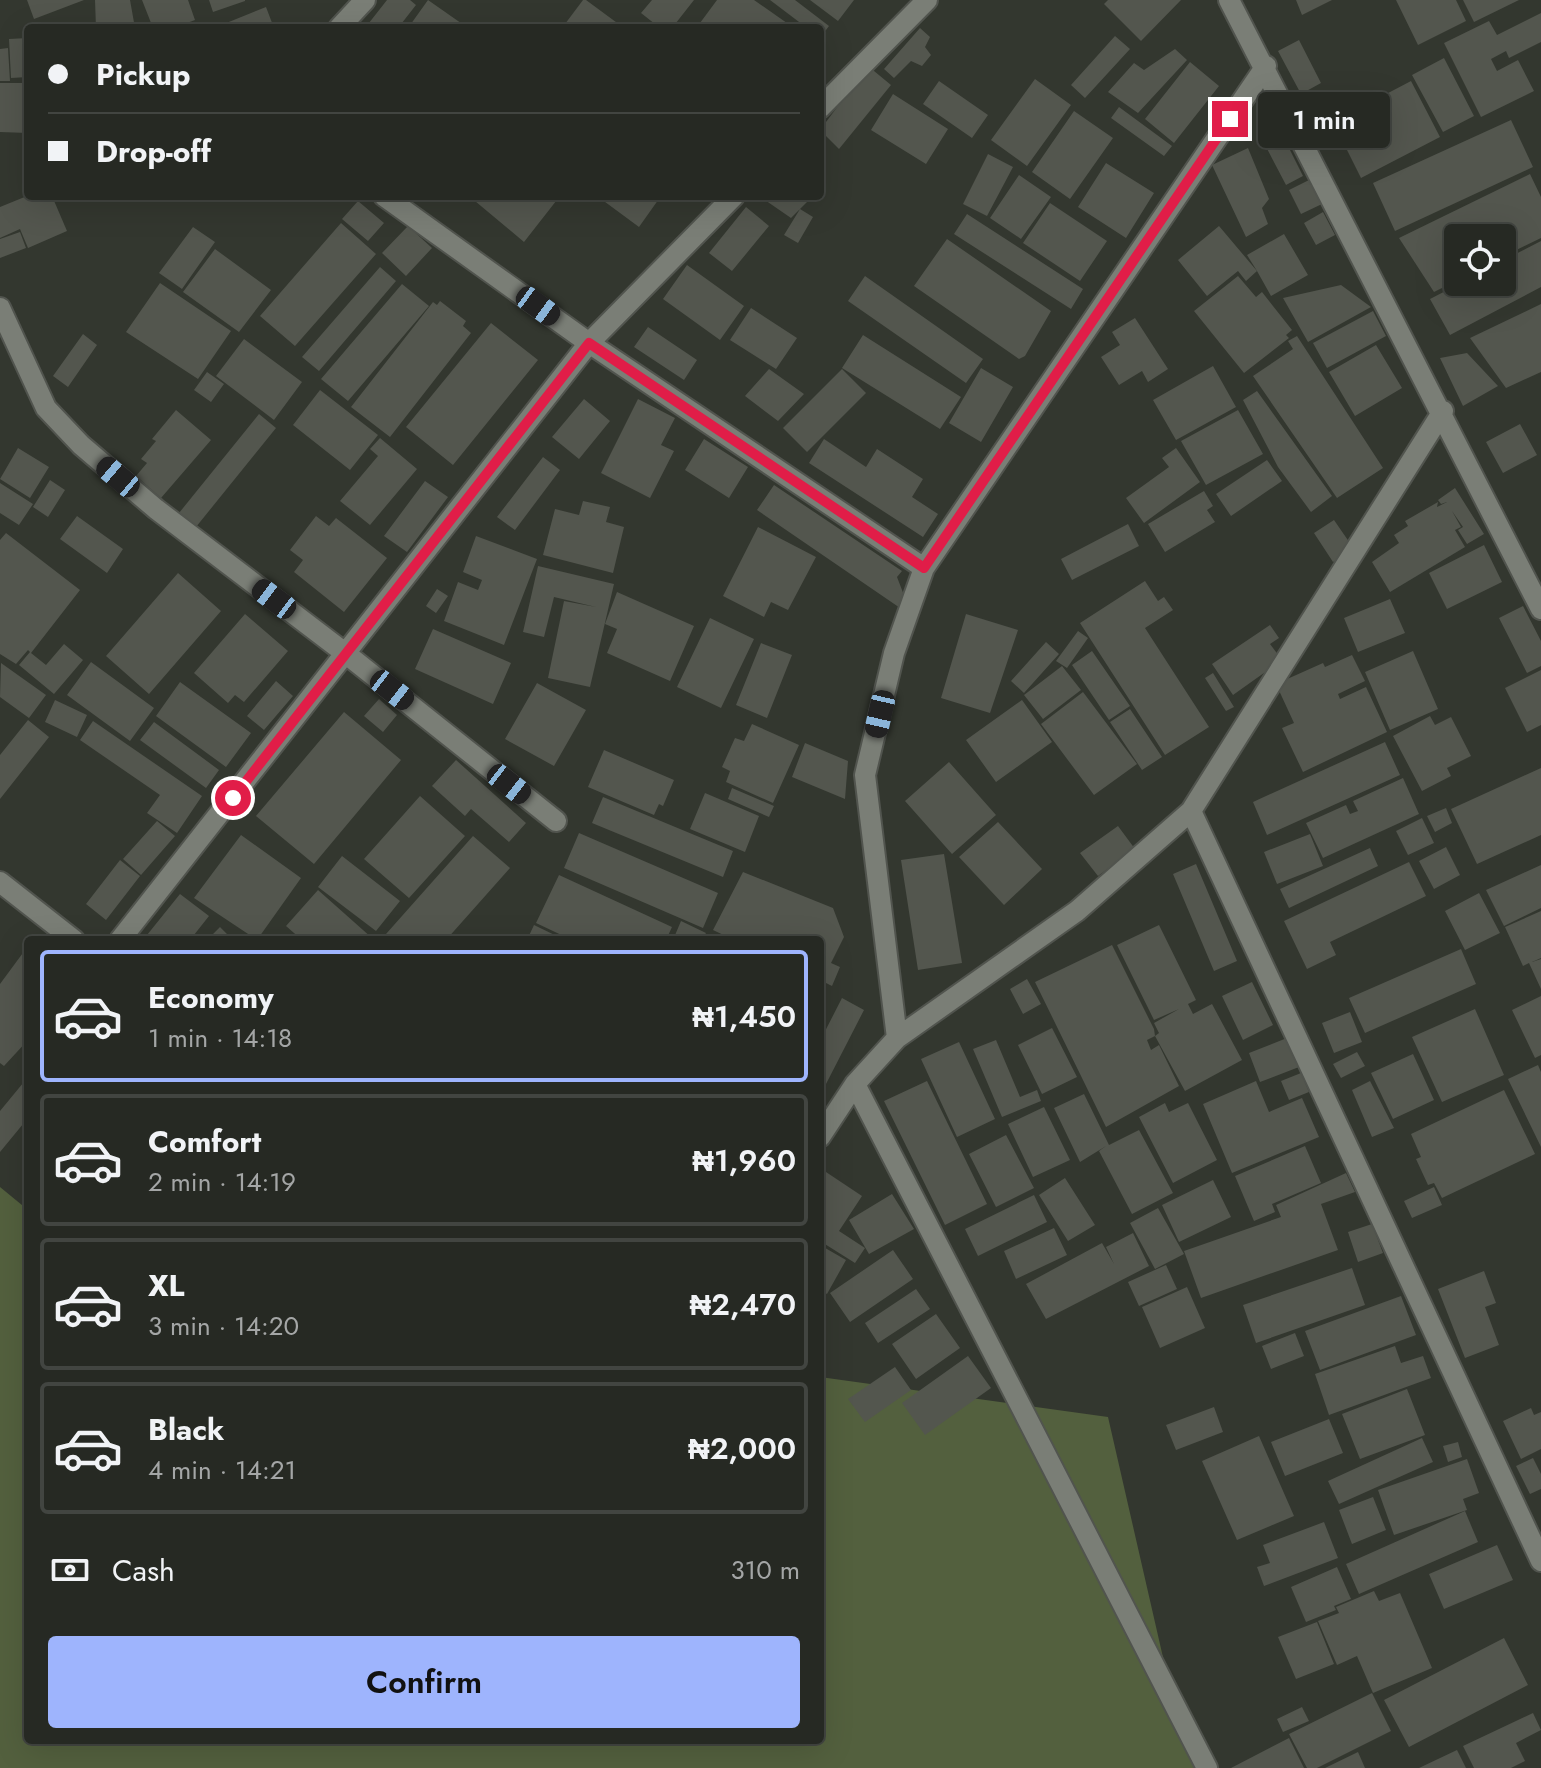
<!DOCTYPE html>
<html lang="en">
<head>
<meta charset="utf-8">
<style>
  :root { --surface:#262923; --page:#323530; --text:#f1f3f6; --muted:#a4a6a6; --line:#424541; --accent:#9eb4fd }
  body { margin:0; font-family:Jost,sans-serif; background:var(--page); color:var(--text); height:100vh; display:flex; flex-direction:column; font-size:30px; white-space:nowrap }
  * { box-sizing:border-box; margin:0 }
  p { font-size:26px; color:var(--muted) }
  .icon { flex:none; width:44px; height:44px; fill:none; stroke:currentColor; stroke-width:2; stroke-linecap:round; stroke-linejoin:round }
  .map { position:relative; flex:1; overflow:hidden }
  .panel { position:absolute; left:24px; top:936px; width:800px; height:808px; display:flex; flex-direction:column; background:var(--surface); border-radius:8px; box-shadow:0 8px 32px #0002,0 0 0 2px var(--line) }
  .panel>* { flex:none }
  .guide { position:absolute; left:24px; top:24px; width:800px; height:176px; border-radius:8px; box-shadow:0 8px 32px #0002,0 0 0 2px var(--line); display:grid; align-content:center; height:176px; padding:0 24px; background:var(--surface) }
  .buttons { position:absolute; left:1444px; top:224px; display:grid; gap:16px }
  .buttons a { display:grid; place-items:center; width:72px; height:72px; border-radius:8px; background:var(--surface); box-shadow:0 8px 32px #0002,0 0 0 2px var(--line); font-size:40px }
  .end { position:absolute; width:36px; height:36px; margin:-18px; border:10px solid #e11d48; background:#fff; box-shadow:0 0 0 4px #fff }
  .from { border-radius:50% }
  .bubble { position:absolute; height:56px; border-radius:8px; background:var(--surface); box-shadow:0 8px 32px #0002,0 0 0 2px var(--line); font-size:26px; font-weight:600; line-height:56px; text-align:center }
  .car { position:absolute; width:24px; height:48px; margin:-24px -12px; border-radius:10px; box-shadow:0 0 6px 2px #0007; background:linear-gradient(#222 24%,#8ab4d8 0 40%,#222 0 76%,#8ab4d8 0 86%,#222 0) }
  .guide b { display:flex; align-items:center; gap:28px; height:76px; font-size:30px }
  .guide b+b { border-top:2px solid var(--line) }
  .guide i { width:20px; height:20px; background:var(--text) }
  ul { padding:14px 0 0; list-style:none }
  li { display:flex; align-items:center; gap:24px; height:132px; margin:0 16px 12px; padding:0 8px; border:4px solid var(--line); border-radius:8px }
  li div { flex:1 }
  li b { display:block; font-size:30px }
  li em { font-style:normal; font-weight:600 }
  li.current { border-color:var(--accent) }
  li>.icon { width:72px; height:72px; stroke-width:1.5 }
  .pay { display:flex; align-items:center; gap:20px; height:88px; padding:0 24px; font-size:30px }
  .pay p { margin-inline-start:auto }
  .cta { display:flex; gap:16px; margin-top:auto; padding:16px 24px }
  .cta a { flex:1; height:92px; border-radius:8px; background:var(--accent); color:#111; font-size:32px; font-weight:600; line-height:92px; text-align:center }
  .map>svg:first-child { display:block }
  .green { fill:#53603e }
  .building { fill:#53564e }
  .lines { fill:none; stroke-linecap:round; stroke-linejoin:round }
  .minor-casing { stroke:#51544e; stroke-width:24 }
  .minor { stroke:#7a7e76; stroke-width:20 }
  .route { stroke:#e11d48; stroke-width:10 }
</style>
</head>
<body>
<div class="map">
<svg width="1541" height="1768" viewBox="0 0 1541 1768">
  <rect width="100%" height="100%" fill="#33372f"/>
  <!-- green -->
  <path class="green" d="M0 1187 28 1210V1740H820V1377L1108 1417 1173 1701 1195 1768H0Z"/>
  <!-- building -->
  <path class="building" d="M27 0H84L34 19Z
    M95 0H130L135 28H96Z
    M142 0H188L195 20 174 28H153Z
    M209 0H245V1L213 12Z
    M387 0H410L416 5 398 28H365Z
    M428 0 468 28H408Z
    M583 0H586L624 28H562Z
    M652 0H694L672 28H660L641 13Z
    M717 0H754L794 28H707L700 23Z
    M770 0H795L829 26 820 38V28H807Z
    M810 0H854L838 21Z
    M1108 0H1181L1141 41 1104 4Z
    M1296 0H1332L1302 15Z
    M1396 0H1456L1466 21 1418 45Z
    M1463 0H1519L1474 22Z
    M266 7 274 28H214Z
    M1541 13V42L1509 58 1506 51 1491 59 1497 71 1518 60 1534 91 1481 117 1444 43 1489 21 1497 35Z
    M920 28 930 37 925 47 931 55 922 66 911 61 894 78 884 69Z
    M1115 36 1130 49 1085 98 1071 85Z
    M28 38V77L11 78 9 39Z
    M1299 40 1321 83 1301 94 1278 51Z
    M8 48 10 81H0V49Z
    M1175 49 1187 60 1138 113 1108 92 1134 63 1144 70Z
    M1444 58 1474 116 1443 132 1412 75Z
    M1190 62 1219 86 1174 143 1145 119Z
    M868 66 891 85 839 149 820 130Z
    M1035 79 1071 105 1027 166 991 140Z
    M939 81 988 115 972 138 923 104Z
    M1411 81 1440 137 1361 178 1333 122Z
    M0 83H28V133L0 132Z
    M893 94 948 129 926 164 871 130Z
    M1119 107 1172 146 1164 156 1111 118Z
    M1074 111 1113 138 1070 199 1032 172Z
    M1511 120 1533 167 1395 231 1373 183Z
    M1281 132 1303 176 1286 185 1263 141Z
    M1248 148 1269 199 1262 208 1268 224 1246 237 1212 165Z
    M988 154 1013 167 987 216 963 204Z
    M1106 163 1154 193 1126 238 1078 207Z
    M1530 174 1541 197V238L1502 257V238H1458V280L1434 292 1399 238Z
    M1019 175 1051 197 1021 239 990 218Z
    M1309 180 1322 204 1301 214 1289 190Z
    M27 196H52L67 231 28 248 20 229 0 238V207Z
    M469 196H560L524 242Z
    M597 196H661L639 227Z
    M759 196H813L791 218Z
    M358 201 384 223 368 241 342 219Z
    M1050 203 1107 241 1080 281 1023 243Z
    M746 207 769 226 732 271 709 253Z
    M800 209 813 217 798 243 784 235Z
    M1323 212 1335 235 1316 245 1304 223Z
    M967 214 1083 289 1071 309 954 234Z
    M341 223 376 254 295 346 260 316Z
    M408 226 432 248 406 276 382 253Z
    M1219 226 1257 271 1247 255 1284 234 1308 275 1271 296 1257 271 1246 281 1238 271 1207 296 1178 260Z
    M193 227 215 242 182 289 159 273Z
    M20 232 26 248 0 258V239Z
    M947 239 1051 311 1025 356 1019 359 914 286Z
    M1541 241V287L1450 335 1430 299 1463 282H1502V261Z
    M215 249 271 290 239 332 183 292Z
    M687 265 744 306 720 340 663 299Z
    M380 267 396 281 319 371 302 357Z
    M865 276 983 359 966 383 848 301Z
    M1238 276 1256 297 1262 292 1292 330 1286 335 1289 338 1244 373 1194 311Z
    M160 283 231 331 198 379 126 332Z
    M402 284 429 306 348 401 321 379Z
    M1341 285 1371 307 1308 342 1283 298Z
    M440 301 466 321 463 326 471 333 390 437 351 407 433 302 437 305Z
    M1541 304V372L1506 388 1470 338Z
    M751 308 797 338 776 369 730 340Z
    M1373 311 1386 336 1327 368 1313 343Z
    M1135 318 1168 369 1148 382 1142 371 1119 385 1101 357 1120 345 1112 332Z
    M491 323 538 360 453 465 406 427Z
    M648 327 697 360 684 380 634 347Z
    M83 334 97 345 68 387 53 376Z
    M863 335 961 397 940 429 842 368Z
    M1297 336 1383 468 1337 498 1253 376 1293 349 1288 341Z
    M244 339 302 382 274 420 216 376Z
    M1376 345 1402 388 1355 416 1329 372Z
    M1467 353 1498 386 1463 406 1440 358Z
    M1213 366 1236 407 1176 440 1153 400Z
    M981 368 1013 387 981 442 949 423Z
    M769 369 804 394 778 421 745 396Z
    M842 369 866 393 807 452 783 428Z
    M207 372 224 384 211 402 194 390Z
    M320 390 378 435 350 470 293 425Z
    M1257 391 1332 496 1311 512 1278 467 1243 400Z
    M584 399 610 421 579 459 552 437Z
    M638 399 675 418 661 445 674 451 650 498 601 473Z
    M176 410 211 440 161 498 136 476 147 463 141 459 156 441 152 439Z
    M1238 410 1263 454 1206 485 1181 441Z
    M259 414 276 428 196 527 179 513Z
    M1520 424 1537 455 1503 473 1486 442Z
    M380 438 417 469 370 525 340 501 378 456 370 449Z
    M704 439 748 467 729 498 685 470Z
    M824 439 866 467 877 449 923 479 912 497 938 514 923 537 809 463Z
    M18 448 49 467 30 498 0 479Z
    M1176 448 1200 482 1144 523 1126 498 1169 467 1162 458Z
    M543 457 560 470 515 530 497 517Z
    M1267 460 1282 481 1231 516 1216 494Z
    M50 480 65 490 48 517 33 507Z
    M425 481 448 497 407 552 384 536Z
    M0 483 33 504 19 525 0 513Z
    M774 485 902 571 897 577 907 603 903 610 757 510Z
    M1455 488 1484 534 1467 544 1458 530 1463 527 1452 511 1461 527 1455 530 1465 547 1390 592 1372 562 1399 543 1394 535 1408 526 1405 521 1438 502 1437 507 1447 502 1441 504 1438 500Z
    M1204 491 1213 506 1207 510 1215 522 1165 552 1148 524Z
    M583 501 610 507 606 522 624 527 613 573 543 555 555 509 579 515Z
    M77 516 123 549 107 573 60 539Z
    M316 516 329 526 336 518 387 558 344 612 294 572 303 560 290 550Z
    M1334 520 1354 549 1333 562 1314 533Z
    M1128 524 1139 546 1072 580 1061 559Z
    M758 527 816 557 788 610 771 602 764 617 723 596Z
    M6 533 80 590 31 653 46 665 64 644 83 660 54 694 19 665 30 652 28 650 16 664 0 654V540Z
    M476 536 537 559 504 645 444 621 458 582 478 590 482 580 463 572Z
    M1484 545 1502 582 1447 609 1429 573Z
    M538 566 614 584 590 687 548 678 564 601 596 607 554 597 544 637 523 632Z
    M178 573 221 611 149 694 106 656Z
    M1145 581 1158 601 1164 597 1173 610 1145 628 1209 727 1165 755 1080 623Z
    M437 589 448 596 436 613 426 606Z
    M617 592 694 626 670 681 607 653 617 629 605 624Z
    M1390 599 1405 633 1358 652 1344 618Z
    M1523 606 1541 641V666L1527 673 1499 618Z
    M245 614 288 651 244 702 235 695 228 703 194 673Z
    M966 614 1018 630 990 713 941 698Z
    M710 618 754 639 721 708 677 687Z
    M1270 625 1279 638 1270 644 1282 660 1233 695 1212 664Z
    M433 629 511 663 493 704 415 669Z
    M1078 631 1088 638 1067 668 1056 661Z
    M1046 642 1059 654 1024 693 1011 681Z
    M761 643 792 655 767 718 736 705Z
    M1092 651 1130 706 1109 720 1072 665Z
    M1413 651 1438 709 1390 730 1365 672Z
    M1352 655 1365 681 1338 694 1340 699 1366 687 1387 732 1303 772 1282 728 1294 723 1276 684 1323 663 1325 667Z
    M91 662 154 708 130 741 67 695Z
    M1 663 46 695 29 718 0 697Z
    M1062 666 1081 690 1043 719 1024 695Z
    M1541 670V725L1527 732 1505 688Z
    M1213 673 1234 707 1226 711 1205 678Z
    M276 681 293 696 264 730 247 716Z
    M180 682 251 733 226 767 156 716Z
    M537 683 586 710 554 766 505 739Z
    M1083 692 1137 764 1094 795 1041 724Z
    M379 699 397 715 383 732 364 716Z
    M55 700 87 715 77 737 45 722Z
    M1022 700 1052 742 996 782 966 740Z
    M1130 709 1162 757 1142 770 1110 722Z
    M344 712 401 760 314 864 256 816Z
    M1430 716 1435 725 1451 717 1471 756 1447 768 1451 776 1422 791 1393 736Z
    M28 720 49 737 0 799V755Z
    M93 721 202 796 177 833 147 813 160 795 80 740Z
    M154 722 219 770 206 788 140 740Z
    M752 724 799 745 773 803 726 782 730 771 722 767 735 738 744 741Z
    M1385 742 1400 775 1267 835 1253 802Z
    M805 743 848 761 845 799 792 777Z
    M604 750 674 780 663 806 659 804 654 815 588 787Z
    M456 760 526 823 509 842 471 809 465 816 432 786Z
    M949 762 996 815 952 854 905 801Z
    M1541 768V835L1477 864 1451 809Z
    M1403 778 1419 814 1323 858 1306 823 1346 805 1350 814 1358 811 1353 801Z
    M732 788 774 806 769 817 728 799Z
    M705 793 759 816 745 852 690 829Z
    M420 796 465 836 409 898 364 859Z
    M603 797 733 851 723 877 592 823Z
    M1446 808 1452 823 1435 832 1427 816Z
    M1422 818 1434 843 1408 855 1396 831Z
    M157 821 175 836 141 875 123 859Z
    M998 822 1042 869 1004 905 959 857Z
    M1118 826 1135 849 1098 876 1080 853Z
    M579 833 718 893 703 928 564 868Z
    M1310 834 1323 866 1277 884 1264 852Z
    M241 835 301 878 257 940 194 898Z
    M473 836 510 868 446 940H392L386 934Z
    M1446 847 1460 875 1434 889 1419 861Z
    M1370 848 1378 866 1289 908 1280 889Z
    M944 854 962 963 918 970 901 860Z
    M342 856 400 901 376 931 318 887Z
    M120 860 140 876 106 920 86 904Z
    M1409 862 1426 896 1330 942 1336 955 1307 969 1284 921Z
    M1196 864 1237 961 1214 971 1173 874Z
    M1541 865V908L1504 926 1486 890Z
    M743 872 833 908 844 937 831 963 840 967 832 986 820 980V940H734L713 930Z
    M559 875 672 927 666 940H572L536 923Z
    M318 890 372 938 371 940H302L286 926Z
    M1479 893 1500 933 1465 950 1445 911Z
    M180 894 209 916 190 940H143Z
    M1541 911V958L1532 962 1541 959V989L1529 963 1523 966 1505 927Z
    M681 921 706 933 702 940H673Z
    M534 925 565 940H527Z
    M1159 925 1196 1000 1188 1004 1193 1014 1212 1004 1242 1060 1185 1091 1155 1036 1159 1033 1154 1023 1179 1009 1154 1020 1117 945Z
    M220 927 233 940H207Z
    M1112 945 1154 1029 1155 1036 1147 1040 1151 1050 1159 1045 1179 1086 1106 1127 1035 982Z
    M28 946V964L23 969 28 974V1040L4 1066 0 1063V984Z
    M1461 949 1476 984 1365 1033 1349 998Z
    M1027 979 1041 1004 1023 1014 1010 989Z
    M1252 982 1273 1025 1243 1040 1222 996Z
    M1541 996V1055L1535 1058 1512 1010Z
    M842 998 864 1010 826 1084 820 1081V1041Z
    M1475 1009 1504 1075 1442 1102 1412 1037Z
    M1350 1012 1362 1042 1334 1053 1322 1023Z
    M1052 1028 1077 1077 1042 1094 1018 1045Z
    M1287 1038 1299 1067 1260 1082 1249 1053Z
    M996 1040 1020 1097 1037 1090 1041 1101 1002 1117 973 1049Z
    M959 1042 995 1119 957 1137 921 1059Z
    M1357 1052 1365 1066 1341 1078 1333 1064Z
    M1413 1054 1434 1100 1393 1119 1371 1073Z
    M1538 1065 1541 1072V1147L1508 1079Z
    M1301 1073 1309 1092 1289 1100 1281 1081Z
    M28 1077V1118L0 1152V1111Z
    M927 1081 987 1204 945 1225 884 1101Z
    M1256 1081 1269 1112 1302 1098 1319 1137 1232 1173 1203 1104Z
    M1370 1081 1394 1128 1372 1137 1352 1090Z
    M1504 1090 1535 1154 1442 1198 1434 1183 1428 1185 1416 1159 1421 1157 1411 1134Z
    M1084 1094 1109 1145 1139 1130 1173 1193 1132 1214 1099 1151 1106 1146 1080 1162 1054 1108Z
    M1165 1103 1169 1112 1188 1103 1217 1160 1173 1183 1139 1117Z
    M1044 1107 1070 1160 1033 1177 1008 1124Z
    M1006 1135 1034 1188 996 1207 969 1154Z
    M1305 1146 1321 1183 1272 1204 1275 1212 1254 1221 1235 1176Z
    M820 1168 862 1196 839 1231 865 1248 855 1263 820 1241Z
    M1346 1173 1355 1192 1321 1204 1338 1250 1201 1298 1184 1251 1281 1217 1276 1205Z
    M1065 1178 1095 1225 1068 1241 1039 1195Z
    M1213 1180 1231 1217 1179 1242 1162 1205Z
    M1434 1187 1442 1205 1412 1218 1404 1201Z
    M892 1194 914 1229 869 1254 849 1220Z
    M1034 1195 1047 1222 978 1256 965 1229Z
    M1158 1208 1184 1254 1155 1269 1130 1223Z
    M1372 1224 1383 1253 1358 1262 1348 1232Z
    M1054 1228 1067 1255 1016 1279 1004 1251Z
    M1133 1233 1149 1266 1046 1319 1026 1284 1102 1243 1114 1264 1106 1247Z
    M820 1245 846 1260 827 1294 820 1290Z
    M893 1250 913 1279 850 1322 830 1293Z
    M1166 1265 1177 1289 1139 1306 1128 1282Z
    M1352 1268 1365 1305 1256 1343 1243 1305Z
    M1484 1271 1496 1303 1485 1307 1499 1345 1465 1358 1438 1289Z
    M1187 1287 1205 1328 1160 1348 1142 1307Z
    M916 1289 930 1309 878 1343 865 1323Z
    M1401 1296 1416 1335 1320 1370 1305 1331Z
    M936 1314 960 1348 916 1379 892 1344Z
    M1295 1333 1304 1356 1271 1369 1262 1346Z
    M1395 1346 1401 1363 1423 1356 1431 1378 1329 1415 1315 1374Z
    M968 1356 991 1388 925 1435 902 1403Z
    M895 1367 911 1390 865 1422 848 1399Z
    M1407 1389 1425 1435 1360 1459 1342 1414Z
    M1214 1407 1223 1432 1176 1450 1166 1425Z
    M1531 1408 1534 1415 1541 1412V1449L1521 1459 1503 1421Z
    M1329 1419 1343 1453 1285 1476 1271 1442Z
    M1259 1436 1294 1516 1237 1540 1202 1461Z
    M1422 1438 1433 1462 1339 1504 1328 1481Z
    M1458 1442 1462 1457 1448 1462 1443 1446Z
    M1533 1458 1541 1474V1489L1530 1494 1516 1466Z
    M1467 1459 1479 1493 1463 1499 1467 1510 1394 1535 1378 1490Z
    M1373 1497 1386 1530 1352 1544 1339 1510Z
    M1465 1511 1478 1542 1359 1594 1346 1564Z
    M1324 1522 1338 1558 1264 1586 1257 1567 1270 1563 1263 1545Z
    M1497 1545 1513 1580 1444 1609 1429 1574Z
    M1337 1567 1351 1599 1334 1606 1336 1610 1306 1622 1291 1587Z
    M1374 1591 1379 1601 1400 1593 1432 1668 1373 1693 1357 1656 1337 1665 1318 1621 1339 1613 1336 1607Z
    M1317 1622 1334 1664 1296 1679 1278 1637Z
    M1504 1638 1528 1685 1409 1747 1384 1700Z
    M1372 1693 1391 1731 1317 1768H1307L1289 1734Z
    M1302 1707 1309 1721 1283 1732 1277 1719Z
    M1533 1713 1541 1730 1516 1743 1525 1761 1511 1768H1474L1463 1746Z
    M1289 1738 1304 1768H1231Z
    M1457 1750 1466 1768H1419Z
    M1358 1752 1365 1768H1325Z"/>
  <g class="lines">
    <!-- minor casing -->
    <g class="minor-casing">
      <path id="minor" d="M1229 0 1541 609
        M339 28 365 0
        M820 108 927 0
        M384 196 589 343 924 568
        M0 308 46 408 81 445 156 509 345 653 556 821
        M1191 811 1541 1561
        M0 882 74 940
        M120 940 589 343 734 196
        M897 1038 865 775 894 653 924 568 1266 66
        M855 1084 1207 1768
        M820 1137 855 1084 897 1038 1077 911 1191 811 1443 411"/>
    </g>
    <!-- minor -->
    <use href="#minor" class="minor"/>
  </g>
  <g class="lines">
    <!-- route -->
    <path class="route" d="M233 798 589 343 924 568 1230 119"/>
  </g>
</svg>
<div class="buttons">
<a><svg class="icon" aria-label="locate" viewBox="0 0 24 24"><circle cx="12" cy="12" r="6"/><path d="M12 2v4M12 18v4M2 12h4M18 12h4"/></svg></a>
</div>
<i class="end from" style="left:233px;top:798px"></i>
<i class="end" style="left:1230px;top:119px"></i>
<div class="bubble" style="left:1258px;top:92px;width:132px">1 min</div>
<i class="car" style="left:538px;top:306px;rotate:126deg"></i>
<i class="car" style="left:118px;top:477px;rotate:310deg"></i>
<i class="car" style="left:274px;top:599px;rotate:307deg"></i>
<i class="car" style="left:392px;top:690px;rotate:128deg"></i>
<i class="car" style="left:880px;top:714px;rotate:193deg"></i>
<i class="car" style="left:509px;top:784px;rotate:128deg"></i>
<div class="guide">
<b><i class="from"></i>Pickup</b>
<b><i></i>Drop-off</b>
</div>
<section class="panel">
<ul>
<li class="current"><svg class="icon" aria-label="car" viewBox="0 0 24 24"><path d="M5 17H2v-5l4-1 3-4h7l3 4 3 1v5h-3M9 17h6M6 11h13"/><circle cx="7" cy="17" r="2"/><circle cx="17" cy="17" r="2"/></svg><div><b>Economy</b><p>1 min · 14:18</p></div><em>₦1,450</em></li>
<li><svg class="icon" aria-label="car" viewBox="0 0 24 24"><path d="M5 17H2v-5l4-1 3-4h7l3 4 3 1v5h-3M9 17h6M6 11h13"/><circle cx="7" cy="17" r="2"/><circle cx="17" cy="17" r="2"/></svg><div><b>Comfort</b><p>2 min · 14:19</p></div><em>₦1,960</em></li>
<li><svg class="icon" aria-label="car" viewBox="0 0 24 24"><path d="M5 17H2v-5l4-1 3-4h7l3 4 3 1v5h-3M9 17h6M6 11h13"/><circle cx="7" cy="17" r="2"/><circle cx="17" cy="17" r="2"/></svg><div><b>XL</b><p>3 min · 14:20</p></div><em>₦2,470</em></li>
<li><svg class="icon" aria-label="car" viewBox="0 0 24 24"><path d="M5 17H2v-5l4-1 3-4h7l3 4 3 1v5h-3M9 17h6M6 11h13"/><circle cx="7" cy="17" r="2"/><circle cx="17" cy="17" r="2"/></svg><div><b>Black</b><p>4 min · 14:21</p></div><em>₦2,000</em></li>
</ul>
<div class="pay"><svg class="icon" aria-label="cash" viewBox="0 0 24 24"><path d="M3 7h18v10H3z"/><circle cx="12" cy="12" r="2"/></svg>Cash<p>310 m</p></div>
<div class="cta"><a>Confirm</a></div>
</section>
</div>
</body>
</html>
